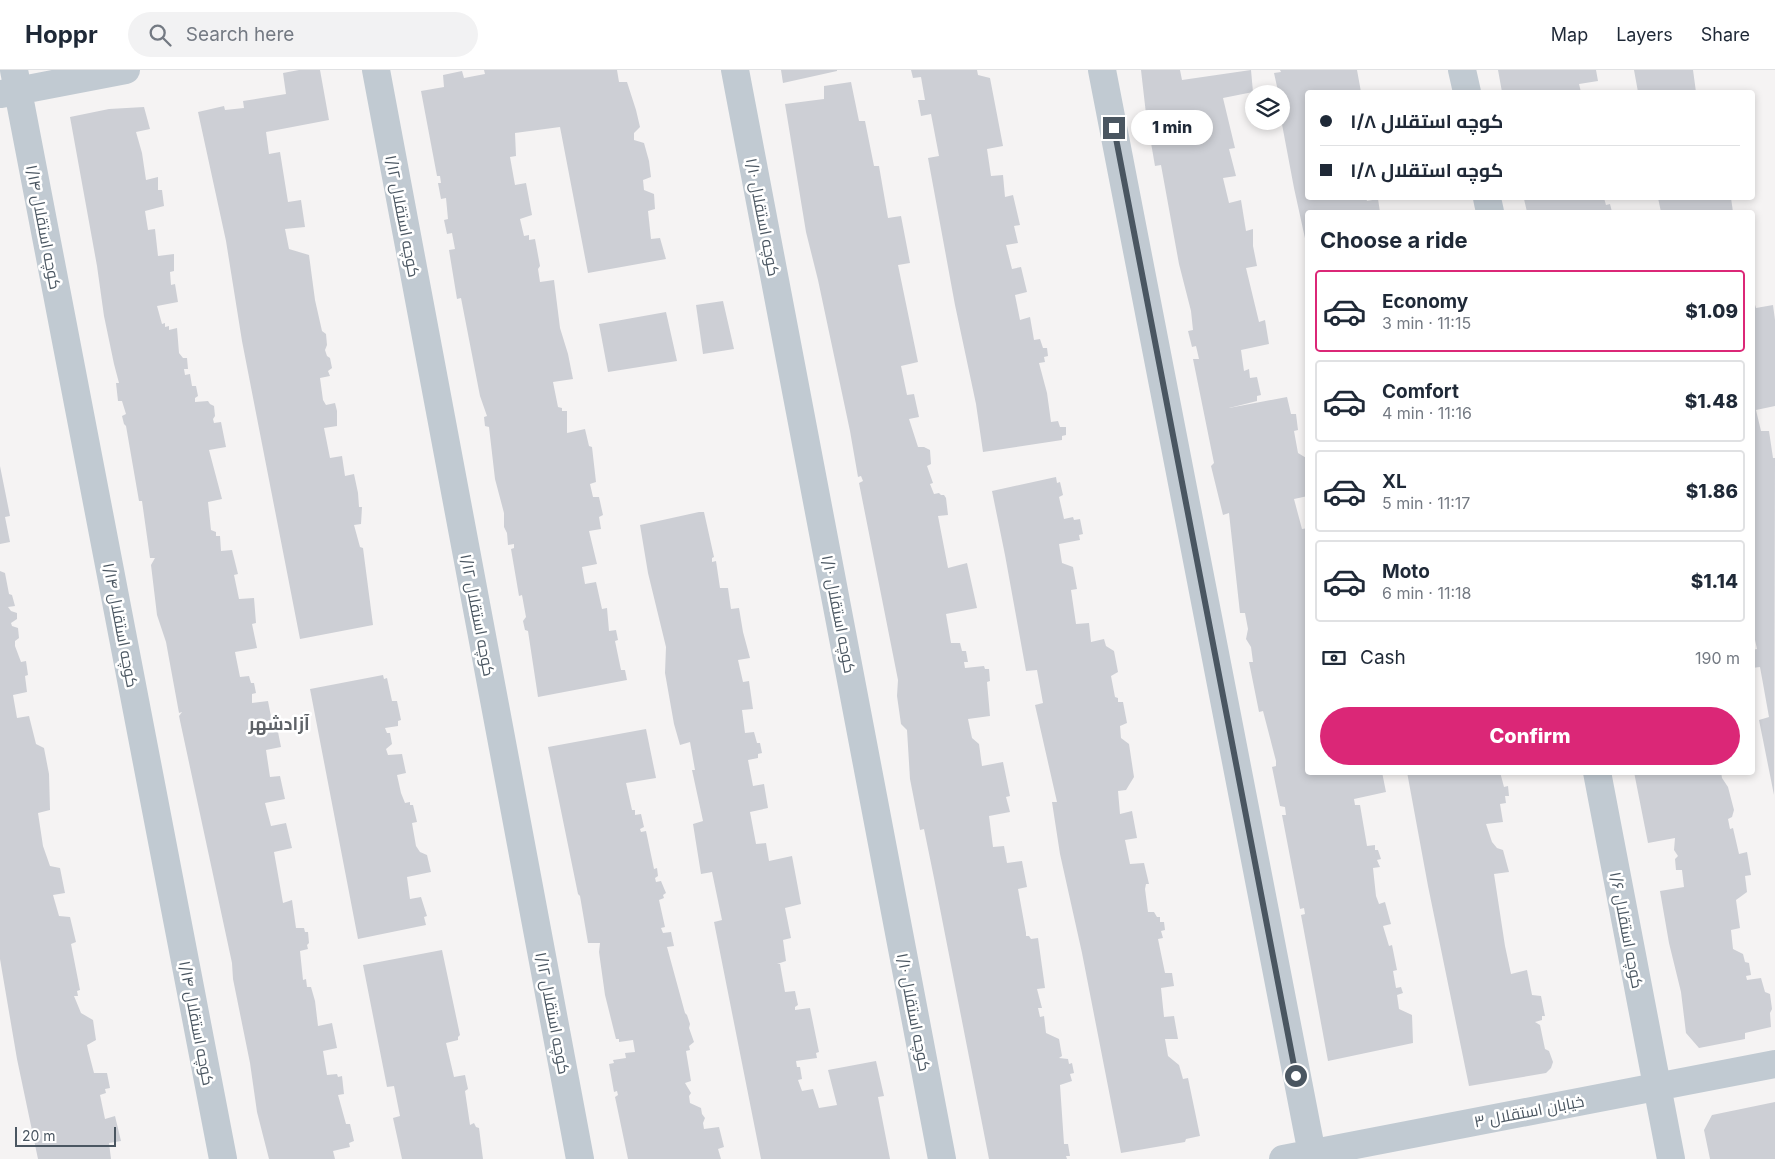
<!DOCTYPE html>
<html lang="en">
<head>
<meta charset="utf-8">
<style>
  :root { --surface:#fff; --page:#f2f2f3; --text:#1f2937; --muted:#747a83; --line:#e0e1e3; --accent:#db2777 }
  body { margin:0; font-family:Inter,Cairo,sans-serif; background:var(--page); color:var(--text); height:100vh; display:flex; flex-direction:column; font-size:19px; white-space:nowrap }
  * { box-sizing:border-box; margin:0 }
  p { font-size:16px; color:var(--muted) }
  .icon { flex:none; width:28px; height:28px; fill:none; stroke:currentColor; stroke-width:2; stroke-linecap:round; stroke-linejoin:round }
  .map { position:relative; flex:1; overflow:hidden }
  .drawer { position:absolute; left:1305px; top:140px; width:450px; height:565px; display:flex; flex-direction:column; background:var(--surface); border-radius:5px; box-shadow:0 2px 8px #0003 }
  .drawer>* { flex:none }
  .guide { position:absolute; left:1305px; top:20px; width:450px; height:110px; border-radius:5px; box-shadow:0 2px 8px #0003; display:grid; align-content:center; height:110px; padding:0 15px; background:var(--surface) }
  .tools { position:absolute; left:1245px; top:15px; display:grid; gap:10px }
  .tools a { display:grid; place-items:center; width:45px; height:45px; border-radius:50%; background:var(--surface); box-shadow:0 2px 8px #0003; font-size:25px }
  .scale { position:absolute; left:15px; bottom:12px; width:101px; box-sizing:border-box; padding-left:5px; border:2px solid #4a5661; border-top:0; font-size:14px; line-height:18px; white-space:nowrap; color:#4a5661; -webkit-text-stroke:4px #fff; paint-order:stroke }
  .end { position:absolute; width:22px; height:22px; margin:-11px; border:6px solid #4a5661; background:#fff; box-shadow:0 0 0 2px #fff }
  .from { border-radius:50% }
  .bubble { position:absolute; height:35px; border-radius:18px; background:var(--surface); box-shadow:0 2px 8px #0003; font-size:16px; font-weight:800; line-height:35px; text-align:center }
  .guide b { display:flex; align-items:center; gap:18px; height:48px; font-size:19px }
  .guide b+b { border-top:1px solid var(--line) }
  .guide i { width:12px; height:12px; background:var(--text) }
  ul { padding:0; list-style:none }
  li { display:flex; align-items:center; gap:15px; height:82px; margin:0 10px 8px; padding:0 5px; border:2px solid var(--line); border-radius:5px }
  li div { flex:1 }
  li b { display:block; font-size:19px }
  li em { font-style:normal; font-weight:800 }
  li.active { border-color:var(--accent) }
  li>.icon { width:45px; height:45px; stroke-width:1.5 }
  h2 { padding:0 15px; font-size:22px; line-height:60px }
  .pay { display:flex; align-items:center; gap:12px; height:55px; padding:0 15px; font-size:19px }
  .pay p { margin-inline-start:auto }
  .cta { display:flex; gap:10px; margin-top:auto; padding:10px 15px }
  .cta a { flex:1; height:58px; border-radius:30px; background:var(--accent); color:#fff; font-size:20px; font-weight:800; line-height:58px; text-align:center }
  header { display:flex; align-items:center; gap:30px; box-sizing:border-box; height:70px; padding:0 25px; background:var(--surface); border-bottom:1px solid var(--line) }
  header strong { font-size:24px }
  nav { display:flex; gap:28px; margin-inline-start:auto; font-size:18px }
  .search { width:350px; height:45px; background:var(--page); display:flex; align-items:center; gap:12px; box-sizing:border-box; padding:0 18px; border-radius:28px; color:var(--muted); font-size:19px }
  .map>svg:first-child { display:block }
  .building { fill:#cdcfd5 }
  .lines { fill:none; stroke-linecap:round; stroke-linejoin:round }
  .minor { stroke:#c1cad2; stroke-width:28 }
  .route { stroke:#4a5661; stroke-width:6 }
  .labels { text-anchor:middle; stroke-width:5; stroke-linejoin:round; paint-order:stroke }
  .street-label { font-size:16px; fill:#4a5661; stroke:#fff }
  .neighbourhood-label { font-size:18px; font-weight:bold; fill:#5f6368; stroke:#fff }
</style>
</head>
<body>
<header>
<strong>Hoppr</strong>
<div class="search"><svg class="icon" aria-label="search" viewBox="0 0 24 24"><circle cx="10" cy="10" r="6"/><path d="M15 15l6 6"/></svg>Search here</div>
<nav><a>Map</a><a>Layers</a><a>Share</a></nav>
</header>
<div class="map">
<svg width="1775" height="1089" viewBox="0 0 1775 1089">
  <rect width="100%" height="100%" fill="#f5f3f3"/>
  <!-- building -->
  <path class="building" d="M299 0H320L329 50 266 62 269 84 280 82 288 132 301 130 305 157 285 159 289 179 309 185 315 230 322 261 326 264 327 275 325 280 327 286 330 288 332 298 328 301 330 306 320 308 323 330 326 335 335 333 337 341V356L324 358 330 388 342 386 345 406 354 404 358 423 359 437H362L361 454 354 455 360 477 363 478 373 555 300 569 242 271 226 171 198 42 224 36 225 40 244 38 243 31 286 24 283 3Z
    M484 0H617L619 12H627L636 40 640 57 634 63V70L644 73 649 91 651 107 643 110 644 120 654 124 655 139 648 141 651 169 660 168 666 189 588 203 560 57 515 63 516 86 510 87 515 115 526 113 532 145 520 149 524 166 529 165V170L535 169 540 196 538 199 540 212 554 210 560 258 568 284 573 309 553 312 558 337 562 338V341H567V363L585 359 589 376 592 377 596 412 590 414 593 427H599L603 445 599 447 601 459 589 461 597 494 582 497 585 514 596 512 602 539 607 538 609 561 616 560 618 570 615 571 621 600H625L627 610 538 627 528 561 525 560 523 551 526 547 522 525 519 526 511 479 514 478V474L508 475 507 463 504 457V443L495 409 489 357 485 356 484 347 487 346 480 326 461 228 457 229 449 180 455 179 452 163 447 164 444 150 448 149 446 128 441 129 438 113H441L440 106H437L421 21 444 17 443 5 462 1 464 8 485 4Z
    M781 0H837V1L783 13Z
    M911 0H977L978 5 990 8 1003 76 987 79 991 106 1003 105 1005 127 1013 125 1020 155 1014 156 1018 173 1006 175 1012 199 1021 197 1027 222 1015 225 1020 250 1030 247 1034 270 1040 269 1043 278H1047L1048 286 1044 287 1045 292 1039 293 1047 323 1051 352 1058 351 1060 357H1066V365L1062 366V370L983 382 976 334 955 235 928 88 939 86 931 44 921 46 918 30H925L921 7 913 8Z
    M1141 0H1180L1182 10 1251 0 1253 22 1223 28 1235 78 1229 79 1236 106 1223 108 1229 133 1241 130 1246 161 1253 159V176L1257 196 1246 198 1259 252 1265 250 1269 274 1241 280 1244 301 1249 299 1250 308 1257 307 1261 325 1257 326V331L1229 338 1287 327 1291 344H1296L1298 360 1294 361 1298 383 1308 389V426L1294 429 1302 459 1308 458V702H1382L1386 722 1354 729 1355 735H1360L1367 776 1375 775V780H1378L1381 789 1377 790 1380 797 1373 798 1376 826 1379 834 1385 832 1391 854 1383 856 1389 876 1392 875 1397 900 1393 901 1396 918 1401 917 1403 923 1397 925 1399 939 1412 945 1413 973 1328 991 1301 845 1305 844 1304 838 1300 839 1282 745H1286L1285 737 1280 736 1272 697 1276 696V691L1263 641 1259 642 1249 592H1253L1251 577 1246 569 1248 559 1245 543H1240L1229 443 1223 445 1211 396 1214 393 1193 289H1199L1196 276 1192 277 1188 261 1193 260 1191 241 1179 194 1161 95 1155 96 1146 44Z
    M1280 0H1357L1361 22H1308V128H1366L1367 131 1378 129 1380 142H1308V182L1294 118 1281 49V24H1274V22L1278 21 1274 3 1281 2Z
    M1498 0H1596L1598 11 1579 14 1581 22H1502Z
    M1634 0H1693L1696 22H1638Z
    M851 12 859 51H865L874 96H879L888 148 901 146 910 193 898 195 918 292 901 296 907 325 914 324 919 347 909 349 918 377H924L930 380 931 394 927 396 933 413 930 414 934 424 939 423 941 425H944L946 428 948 445 938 446 948 498 967 493 977 538 946 544 951 573H960L962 581H966L968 592H964L965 598 984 596 985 599H989L990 611 987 612 990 646 968 649 972 668 979 674 982 696 1003 692 1010 726 1006 727 1010 742 989 746 993 777 1004 776 1007 793 1022 791 1027 817 1018 819 1026 863V866H1029L1031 869 1038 868 1045 918 1037 919 1042 938H1038L1040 947 1044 946 1046 963 1059 969 1062 986 1059 988 1068 989 1069 994 1072 993 1074 1003 1070 1004 1072 1011 1060 1015 1064 1074H1068L1070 1086H1066L1067 1089H989L934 808 924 759 920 760 910 709 907 660 901 654 897 626 898 610 859 413 863 411 861 406 858 407 850 361 818 210 806 162 785 34 824 29V16Z
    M144 37 150 59 136 62 142 83 146 110 158 107V120H162L164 136 145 141 148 160 155 159 158 186 174 184V201L170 202 171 215 175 214 178 232 157 236 162 254 165 253V257L169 256V260L177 258 179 283 183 288H187L188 299H184L185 305 190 304 192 316H196L198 326 195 328V332L208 331 210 334 214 336 215 346 213 349 214 353 221 352 226 377 209 380 222 429 208 432 211 460 216 462V466H220L221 481 232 480 238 504 234 505 239 529 254 528 256 553 252 554 257 578 235 582 240 607 249 606 251 613H254L256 623 252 624V633L268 631 273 657H277L281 677 266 680 270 707 280 706 285 729 265 733 271 756 286 753 292 778 274 782 283 833 292 830 296 858H304L305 862H308L309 873 307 875 308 879 300 881 303 910 306 909 307 917H311L315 931 318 956 332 953 337 978 323 981 327 1005 337 1004 338 1007 342 1006 344 1024 338 1025 346 1054H350L354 1071 349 1073 350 1077 333 1081 335 1089H269L257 1042 250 993 233 909 232 893 179 646 182 642 179 643 166 572 157 545 151 495 155 488H150L142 431H139L126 356 124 354 122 346 126 344 122 331H118L116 313H119L114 294 104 246 97 196 70 47 109 39Z
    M1527 128H1604L1606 135 1610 134 1612 142H1527L1524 129Z
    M1658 128H1731L1733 142H1661Z
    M1752 225 1756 238 1773 235 1775 250V336L1756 340 1761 361H1769L1773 388H1775L1774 725 1759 650 1769 647 1760 597 1752 598V580L1757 579 1752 556Z
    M723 231 734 279 703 284 696 235Z
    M666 242 677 291 608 302 599 254Z
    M0 396 10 446 5 447 10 472 0 474Z
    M1056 407 1057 413 1060 412 1063 425 1059 427 1064 449 1073 447 1074 450 1080 449 1083 464 1079 465 1080 470 1059 474 1062 493 1073 497 1077 519 1071 520 1076 554 1089 553 1091 572 1104 569 1106 576 1114 581 1118 602 1111 606 1115 627 1118 628V632H1123L1127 653 1120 656 1121 668 1129 674 1134 707 1126 720 1118 721 1120 744 1132 741 1137 768 1125 770 1130 794 1144 793 1149 814H1146L1145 819 1148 842H1154L1157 847H1160V852H1164L1165 860 1161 861 1163 868 1158 869 1165 903H1172L1174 916 1161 918 1164 947 1174 946 1178 969H1165L1168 986 1179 995 1183 1009 1188 1008 1200 1066 1186 1069 1185 1072 1121 1083 1082 883 1060 784 1052 732H1057L1035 635 1043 633 1037 600 1026 601 1005 485 992 421Z
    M699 442H704L714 487 712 488V492L716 491 720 518H728L731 539 739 538 743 562 750 588 738 590 743 612 749 611 753 639 742 640 745 663 754 662 757 673H760L762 683 758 684V688L748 690 753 716 764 714 768 738 750 742 756 774 766 773 769 791 792 786 801 834 785 838 791 868 783 870 786 891 777 894H780L785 922 795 921 798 935 795 937V940L810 938 819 982 816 983 817 988 796 991 797 997H800L802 1009 798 1010 802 1021 813 1019 819 1038 837 1035 828 1000 876 991 884 1026 878 1027 890 1089H761L714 852 722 850 712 802 701 804 693 754 703 751 692 700H695L690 672 680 675 674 654 665 603 666 577 648 503 640 455Z
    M0 501 5 503 9 524 12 525 15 536 8 537 11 541 17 543V549L11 553 12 556 18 558 19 568 15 571V576L21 592 26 591 28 605 25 606 27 622 13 625 17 648 29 646 36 674 44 678 49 704 50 740 38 743 43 776 50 796 60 798 65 823 53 825 59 846 70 847 76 872 71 874 80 920 77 921 78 926H74L81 943 93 950 96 970 87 975 88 980 94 1003H107L110 1018 105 1019 106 1023 100 1025 105 1049 115 1046 121 1071 109 1073 111 1089H38L17 989 0 889Z
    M383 605 384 609 387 608 392 631H397L401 650 398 651V656L385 658 387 663H390L392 674 386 679 388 685 402 684 406 703 397 705 401 723 405 733 410 732V735H413L417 752 412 753 416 776 420 782 427 785 431 802 407 807 410 829 421 827 427 846 424 847 426 855 358 869 310 619Z
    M646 659 656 708 626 713 632 740H635V745L641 744 644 757 640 759 641 762 646 761 654 799 657 798 658 806 655 808 656 812 661 811 666 823 663 825 664 828 659 830 665 857 661 858 663 863 671 862 674 876 667 877 685 943 687 945 690 954 689 958 694 972 689 976 690 980 686 981 691 1011 685 1013 691 1023 689 1026 690 1033 701 1038 702 1044 705 1048 703 1053 704 1059 719 1057 724 1077 718 1079 721 1089H628L615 1027 618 1025 617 1021 614 1022 609 994 614 993 613 990 626 988 625 983 635 982 633 970 619 972V969H616L605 925 599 882 600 873H588L580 826 578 824 548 677Z
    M1407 702H1500L1504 717 1508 716 1509 726H1505L1506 733 1500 734 1503 752 1486 754 1492 772 1497 778 1503 780 1509 802 1494 804 1505 876 1511 904 1527 900 1532 925 1541 926 1545 946H1542V950L1535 952 1540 955 1545 979 1549 981 1553 992 1551 998 1546 1003 1469 1016 1428 816Z
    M1634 702H1721L1722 708 1728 717 1734 740 1732 747 1728 749 1730 759 1733 758 1739 784 1747 782 1751 805 1745 806 1747 822 1736 830 1740 858 1731 860 1733 879 1743 884 1745 892 1749 893 1751 905 1746 906 1747 910 1761 908 1765 922 1770 924 1772 939 1770 943 1771 957 1745 963V969L1699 978 1686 963 1681 922 1669 873 1660 821 1684 817 1682 800H1676L1675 789 1678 786 1674 780 1675 768 1648 773Z
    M442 880 460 965 458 967V970L446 973 454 1007 465 1005 468 1019 465 1021 470 1055 474 1053 476 1057 479 1058 483 1089H402L393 1048 400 1046 394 1016 387 1017 363 895Z
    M1775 1032V1089H1710L1704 1060 1712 1045Z"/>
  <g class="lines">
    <!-- minor -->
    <path class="minor" d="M14 0 223 1089
      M376 0 580 1089
      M735 0 942 1089
      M1102 0 1313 1089
      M1462 0 1467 22
      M1 24 126 0
      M1487 128 1490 142
      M1597 702 1671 1089
      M1283 1089 1775 994"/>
  </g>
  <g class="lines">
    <!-- route -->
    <path class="route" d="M1114 58 1296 1006"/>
  </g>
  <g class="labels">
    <!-- street labels -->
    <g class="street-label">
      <text transform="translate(403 146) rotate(79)" y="6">کوچه استقلال ۱/۱۲</text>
      <text transform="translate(763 147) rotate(79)" y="6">کوچه استقلال ۱/۱۰</text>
      <text transform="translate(44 157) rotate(79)" y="6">کوچه استقلال ۱/۱۴</text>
      <text transform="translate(839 544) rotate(79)" y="6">کوچه استقلال ۱/۱۰</text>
      <text transform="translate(478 545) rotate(79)" y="6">کوچه استقلال ۱/۱۲</text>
      <text transform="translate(121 555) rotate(79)" y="6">کوچه استقلال ۱/۱۴</text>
      <text transform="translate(1627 860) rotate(79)" y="6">کوچه استقلال ۱/۶</text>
      <text transform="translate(914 942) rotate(79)" y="6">کوچه استقلال ۱/۱۰</text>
      <text transform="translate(553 943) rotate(79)" y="6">کوچه استقلال ۱/۱۲</text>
      <text transform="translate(197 953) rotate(79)" y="6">کوچه استقلال ۱/۱۴</text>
      <text transform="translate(1529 1041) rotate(-11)" y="6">خیابان استقلال ۳</text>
    </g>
    <!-- neighbourhood labels -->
    <g class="neighbourhood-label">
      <text x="279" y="660">آزادشهر</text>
    </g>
  </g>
</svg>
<div class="tools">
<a><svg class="icon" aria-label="layers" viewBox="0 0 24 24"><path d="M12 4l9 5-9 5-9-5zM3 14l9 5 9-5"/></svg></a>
</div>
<div class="scale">20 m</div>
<i class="end from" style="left:1296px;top:1006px"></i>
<i class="end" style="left:1114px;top:58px"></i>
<div class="bubble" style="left:1131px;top:40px;width:82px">1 min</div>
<div class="guide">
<b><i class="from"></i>کوچه استقلال ۱/۸</b>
<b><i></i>کوچه استقلال ۱/۸</b>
</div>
<section class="drawer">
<h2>Choose a ride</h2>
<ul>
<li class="active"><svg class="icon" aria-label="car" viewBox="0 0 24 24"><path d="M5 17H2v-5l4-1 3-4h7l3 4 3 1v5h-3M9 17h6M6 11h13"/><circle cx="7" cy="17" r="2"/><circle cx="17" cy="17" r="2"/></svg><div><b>Economy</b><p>3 min · 11:15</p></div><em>$1.09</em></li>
<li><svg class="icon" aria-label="car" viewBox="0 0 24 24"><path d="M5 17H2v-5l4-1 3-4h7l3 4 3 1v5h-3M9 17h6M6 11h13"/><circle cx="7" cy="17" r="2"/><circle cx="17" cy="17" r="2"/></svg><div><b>Comfort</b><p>4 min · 11:16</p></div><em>$1.48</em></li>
<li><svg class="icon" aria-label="car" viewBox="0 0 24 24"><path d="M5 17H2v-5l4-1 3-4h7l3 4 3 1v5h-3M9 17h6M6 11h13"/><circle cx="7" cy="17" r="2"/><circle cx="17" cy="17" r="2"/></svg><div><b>XL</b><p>5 min · 11:17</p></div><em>$1.86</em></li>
<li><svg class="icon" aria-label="car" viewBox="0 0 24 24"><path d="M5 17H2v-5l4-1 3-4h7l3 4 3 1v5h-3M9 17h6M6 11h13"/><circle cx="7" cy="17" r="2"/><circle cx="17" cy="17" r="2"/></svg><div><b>Moto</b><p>6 min · 11:18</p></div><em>$1.14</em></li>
</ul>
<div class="pay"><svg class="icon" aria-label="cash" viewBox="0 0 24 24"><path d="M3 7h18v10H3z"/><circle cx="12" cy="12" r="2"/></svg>Cash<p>190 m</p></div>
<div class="cta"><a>Confirm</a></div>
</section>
</div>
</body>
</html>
